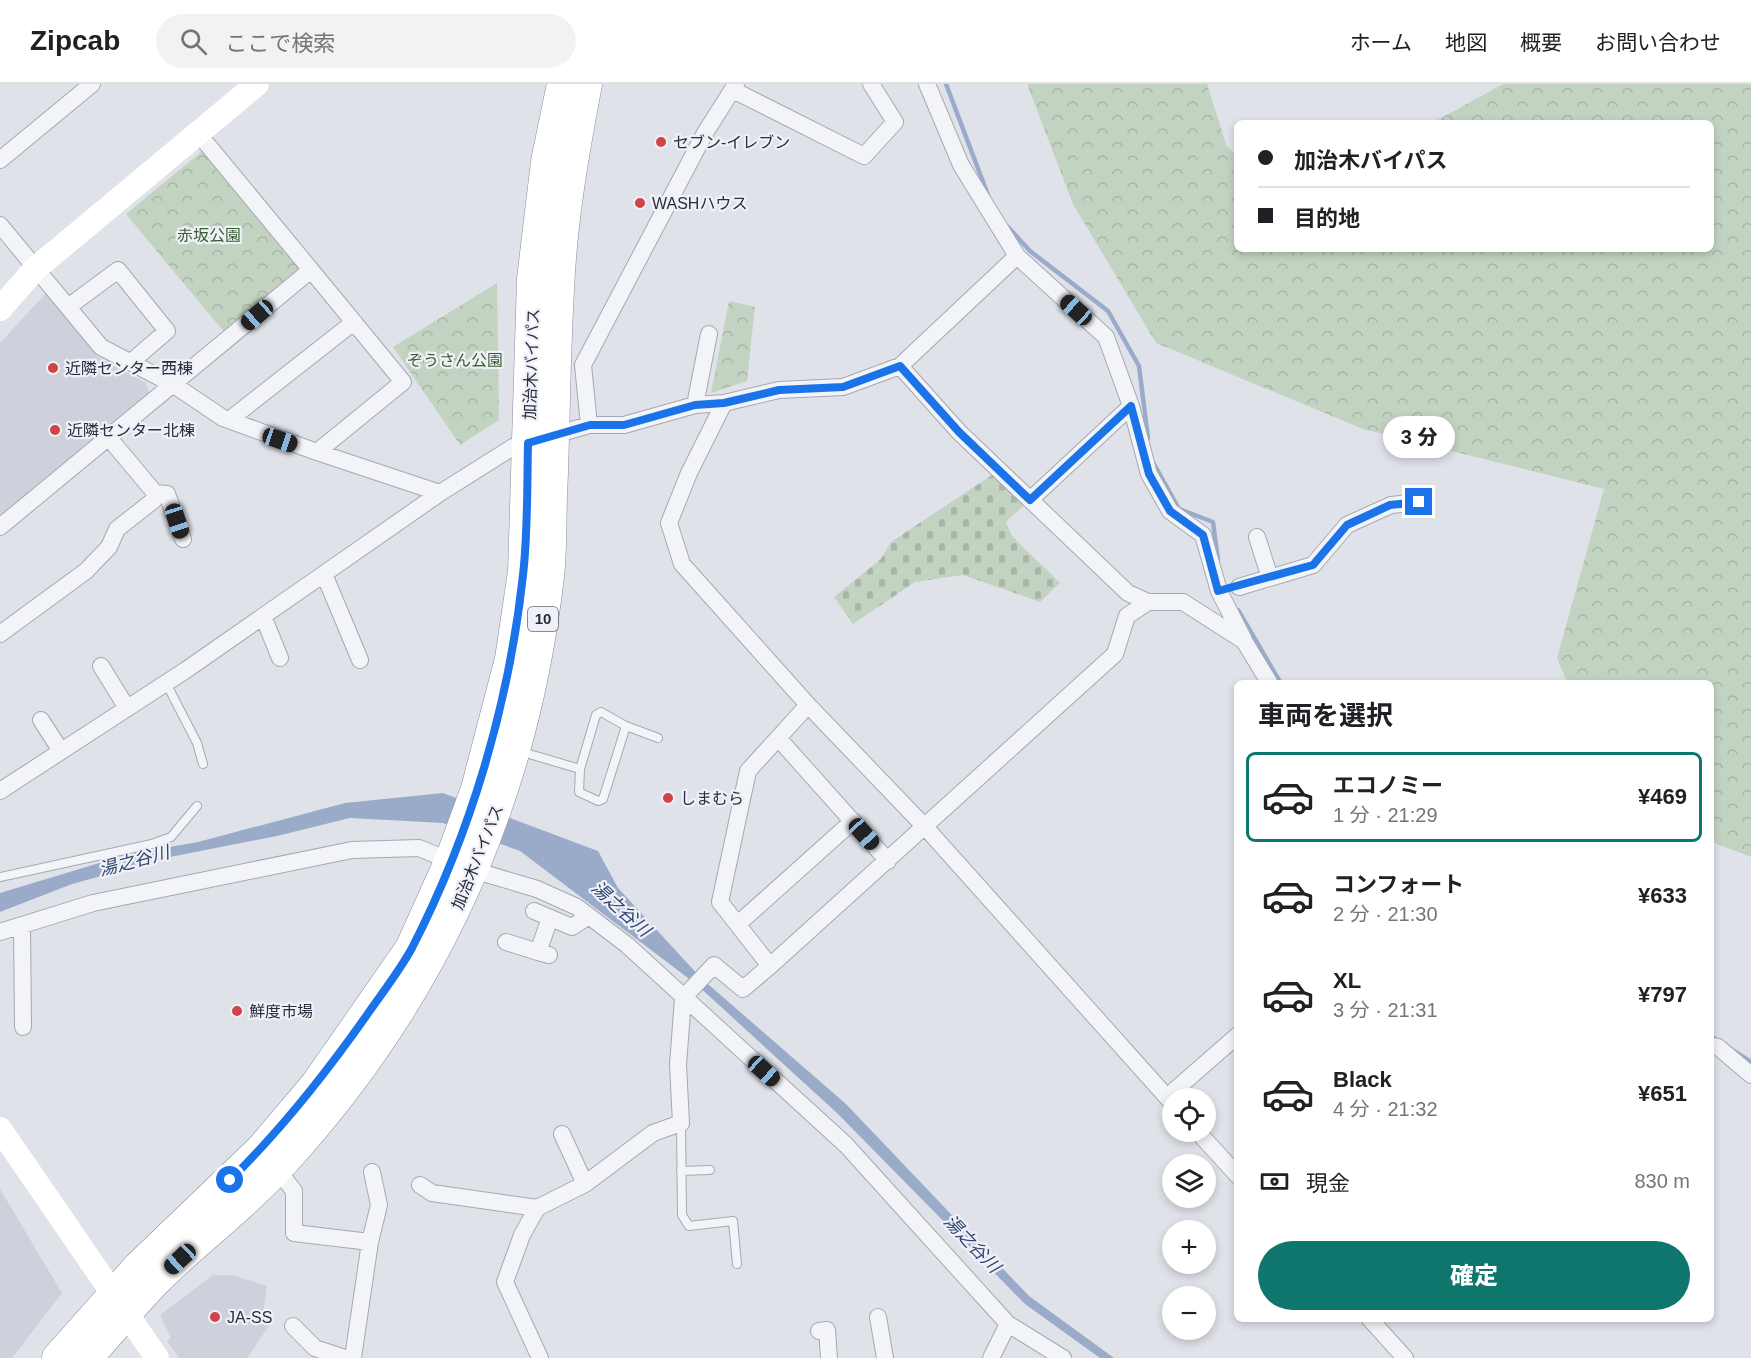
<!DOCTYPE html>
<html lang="ja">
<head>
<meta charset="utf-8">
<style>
  :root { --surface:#fff; --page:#f2f2f2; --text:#202124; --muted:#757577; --line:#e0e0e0; --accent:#0f766e }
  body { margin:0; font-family:Helvetica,"Noto Sans JP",sans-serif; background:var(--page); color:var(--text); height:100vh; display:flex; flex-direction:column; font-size:22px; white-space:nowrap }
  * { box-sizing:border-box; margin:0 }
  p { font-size:20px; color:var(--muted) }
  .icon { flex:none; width:33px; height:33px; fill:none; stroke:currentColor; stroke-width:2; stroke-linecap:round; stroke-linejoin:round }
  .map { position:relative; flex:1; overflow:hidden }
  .details { position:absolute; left:1234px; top:596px; width:480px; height:642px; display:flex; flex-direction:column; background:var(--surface); border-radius:9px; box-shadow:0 3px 9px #0003 }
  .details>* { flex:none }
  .guide { position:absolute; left:1234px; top:36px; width:480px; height:132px; border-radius:9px; box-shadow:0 3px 9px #0003; display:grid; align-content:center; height:132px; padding:0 24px; background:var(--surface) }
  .fabs { position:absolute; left:1162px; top:1004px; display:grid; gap:12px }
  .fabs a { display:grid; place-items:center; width:54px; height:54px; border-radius:50%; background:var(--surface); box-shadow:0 3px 9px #0003; font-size:30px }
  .end { position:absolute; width:27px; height:27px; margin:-14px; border:8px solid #1a73e8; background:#fff; box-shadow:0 0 0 3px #fff }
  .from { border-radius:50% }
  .bubble { position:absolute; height:42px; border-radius:21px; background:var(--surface); box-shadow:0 3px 9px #0003; font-size:20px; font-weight:800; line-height:42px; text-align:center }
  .car { position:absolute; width:18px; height:36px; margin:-18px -9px; border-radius:8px; box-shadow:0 0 4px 2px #0007; background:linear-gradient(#222 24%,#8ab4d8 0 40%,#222 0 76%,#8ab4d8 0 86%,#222 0) }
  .guide b { display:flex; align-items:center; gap:21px; height:57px; font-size:22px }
  .guide b+b { border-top:2px solid var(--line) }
  .guide i { width:15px; height:15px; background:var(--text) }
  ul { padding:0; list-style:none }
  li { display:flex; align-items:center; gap:18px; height:90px; margin:0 12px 9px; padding:0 12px; border:3px solid transparent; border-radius:9px }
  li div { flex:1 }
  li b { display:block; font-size:22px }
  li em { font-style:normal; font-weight:800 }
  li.selected { border-color:var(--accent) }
  li>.icon { width:54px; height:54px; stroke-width:1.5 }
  h2 { padding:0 24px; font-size:27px; line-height:72px }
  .pay { display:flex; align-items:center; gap:15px; height:66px; padding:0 24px; font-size:22px }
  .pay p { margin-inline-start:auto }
  .cta { display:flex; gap:12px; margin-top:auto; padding:12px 24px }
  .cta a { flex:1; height:69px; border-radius:36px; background:var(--accent); color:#fff; font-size:24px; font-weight:800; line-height:69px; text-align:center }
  header { display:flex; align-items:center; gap:36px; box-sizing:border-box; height:84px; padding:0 30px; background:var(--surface); border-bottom:2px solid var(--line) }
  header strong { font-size:28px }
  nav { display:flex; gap:33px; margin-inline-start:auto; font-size:21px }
  .search { width:420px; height:54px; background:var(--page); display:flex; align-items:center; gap:15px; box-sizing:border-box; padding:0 21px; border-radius:33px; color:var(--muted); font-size:22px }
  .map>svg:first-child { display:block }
  .built { fill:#ced1db }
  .forest { fill:url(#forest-crowns) }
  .cemetery { fill:url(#cemetery-stones) }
  .water { fill:#9aabc9 }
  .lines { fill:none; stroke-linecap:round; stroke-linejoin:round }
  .stream { stroke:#9aabc9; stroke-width:4.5 }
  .lane-casing { stroke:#a5a8b3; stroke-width:10 }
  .street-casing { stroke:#a5a8b3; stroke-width:18 }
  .highway-casing { stroke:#878da0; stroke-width:33 }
  .lane { stroke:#f3f4f7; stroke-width:8 }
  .street { stroke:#f3f4f7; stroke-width:16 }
  .secondary { stroke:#fff; stroke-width:24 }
  .highway { stroke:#fff; stroke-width:32 }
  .route { stroke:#1a73e8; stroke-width:8 }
  .poi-dot { fill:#cf4446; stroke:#eff1f6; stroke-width:2 }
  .labels { text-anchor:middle; stroke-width:4.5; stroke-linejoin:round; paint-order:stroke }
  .shield { fill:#eff1f6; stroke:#646877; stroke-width:1.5 }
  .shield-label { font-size:15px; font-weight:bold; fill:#282e40 }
  .poi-label { font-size:16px; fill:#282e40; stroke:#eff1f6; text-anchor:start }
  .park-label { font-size:16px; fill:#385c35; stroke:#eff1f6 }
  .street-label { font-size:16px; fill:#282e40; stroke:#eff1f6 }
  .water-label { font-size:18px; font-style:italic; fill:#324775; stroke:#eff1f6 }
</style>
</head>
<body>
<header>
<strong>Zipcab</strong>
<div class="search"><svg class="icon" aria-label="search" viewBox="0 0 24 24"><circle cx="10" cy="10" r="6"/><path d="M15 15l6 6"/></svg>ここで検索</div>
<nav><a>ホーム</a><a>地図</a><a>概要</a><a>お問い合わせ</a></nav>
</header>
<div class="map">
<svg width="1751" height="1274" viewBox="0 0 1751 1274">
  <defs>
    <pattern id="forest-crowns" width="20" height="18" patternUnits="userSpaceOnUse" patternTransform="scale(1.5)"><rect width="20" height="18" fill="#c3d3c1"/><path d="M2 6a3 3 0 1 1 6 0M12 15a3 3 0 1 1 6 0" fill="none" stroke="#a8b5a7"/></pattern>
    <pattern id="cemetery-stones" width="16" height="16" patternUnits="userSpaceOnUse" patternTransform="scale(1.5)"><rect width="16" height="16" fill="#c3d3c1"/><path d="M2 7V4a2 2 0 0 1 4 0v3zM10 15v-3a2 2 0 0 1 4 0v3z" fill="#a8b5a7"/></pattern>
  </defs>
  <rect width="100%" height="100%" fill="#e0e2e9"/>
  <!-- built -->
  <path class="built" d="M46 209 98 273 146 299 150 312 0 431V259Z
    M0 1105 62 1209 12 1274H0Z
    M213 1191H232L267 1202 263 1229 273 1236 247 1274H179L167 1257 171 1254 160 1231Z"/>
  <!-- forest -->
  <path class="forest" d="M1027 0H1207L1227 63 1237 71 1238 165H1712V39H1432L1503 0H1751V773L1712 758V598H1567L1557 574 1604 405 1363 345 1156 259 1073 120Z
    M205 65 298 181 297 190 225 249 126 130Z
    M497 199 499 336 460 361 393 263Z
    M729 217 755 223 747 297 711 309Z"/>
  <!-- cemetery -->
  <path class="cemetery" d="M995 389 1026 419 1006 438 1012 452 1060 499 1040 518 963 491 915 498 853 540 834 513 881 475 891 458Z"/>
  <!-- water -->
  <path class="water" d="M443 709 598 767 618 804 701 894 846 1020 1029 1212 1114 1274H1100L1025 1220 837 1029 696 900 520 767 443 739 350 734 277 752 170 773 72 800 0 828V809L129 770 198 758 345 719Z"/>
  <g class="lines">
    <!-- stream -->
    <path class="stream" d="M946 0 988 111
      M1008 143 1030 167 1108 227 1139 282 1148 354
      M1154 380 1179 425 1213 438 1218 476
      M1238 526 1280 598
      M1712 953 1751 978"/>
    <!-- lane casing -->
    <g class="lane-casing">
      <path id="lane" d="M166 599 197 659 203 680
        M519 667 580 685 596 631 601 628 626 642 658 654
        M580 685 579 708 598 717 603 715 626 642
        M0 793 152 760 171 753 197 722
        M681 1039 682 1131 689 1142 733 1137 737 1180
        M681 1087 710 1086"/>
    </g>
    <!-- street casing -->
    <g class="street-casing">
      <path id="street" d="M733 6 864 72 895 38 871 0
        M0 76 92 0
        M0 141 101 263 174 301 223 334 317 368 440 409
        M1017 172 1106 253 1131 322 1149 390 1170 427 1203 451 1219 507 1244 556
        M311 186 403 298 317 368
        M68 223 118 186 167 247 131 278
        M900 282 959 348 1128 509 1148 518H1183L1244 557 1269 598
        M724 319 689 389 669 439 682 480 808 621 926 744 1173 1020
        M695 321 709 250
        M229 336 354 238
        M589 341 583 281 705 49 736 0
        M155 409 167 410 183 455
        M1030 416 1131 322
        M0 443 311 186 197 48
        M1257 453 1270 494
        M324 490 360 576
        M1239 503 1313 481 1347 441 1391 421 1419 418
        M263 532 280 574
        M0 550 86 487 109 463 117 445 154 416 155 409 109 354
        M101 582 127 624
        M41 636 61 667
        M778 654 888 777
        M0 707 186 586 440 409 513 363 589 341H624L695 321 724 319 779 306 843 303 900 282 1017 172 961 81 927 0
        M534 827 572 843 589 832
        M739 839 853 737
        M22 841 23 943
        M0 848 93 819 352 766 419 764 473 786 537 805 577 823 627 861 846 1061 1008 1240 1063 1274
        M506 858 538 868
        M549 871 538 868 550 834
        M770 882 720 818 748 687 808 621
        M1712 962 1718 963 1751 991
        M1167 1013 1238 951
        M1197 1047 1238 1092
        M562 1050 585 1100
        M277 1085 294 1107V1149L370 1158 379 1121 372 1088
        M420 1101 432 1109 537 1124
        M878 1233 885 1274
        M1369 1234 1405 1274
        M293 1242 315 1264 345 1274
        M819 1247 827 1246 829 1274
        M353 1274 370 1158
        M540 1274 505 1198 522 1151 537 1124 585 1100 653 1049 681 1039 678 981 683 914 714 881 743 905 770 882 1115 570 1127 532 1148 518
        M991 1274 1008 1240"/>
    </g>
    <!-- highway casing -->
    <g class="highway-casing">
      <path id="highway" d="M58 1274 139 1183 262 1065 317 1000 411 865 451 776 477 705 511 575 524 488 533 195 547 78 563 0
        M86 1274C109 1249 130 1223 153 1199 193 1158 241 1124 279 1082 433 915 522 718 548 492 551 467 550 440 551 414 554 344 554 275 558 206 561 136 573 68 586 0"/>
    </g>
    <!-- lane -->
    <use href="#lane" class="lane"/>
    <!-- street -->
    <use href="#street" class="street"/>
    <!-- secondary -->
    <path class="secondary" d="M0 225 35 185 257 0
      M0 1045 157 1274"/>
    <!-- highway -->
    <use href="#highway" class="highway"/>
  </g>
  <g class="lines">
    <!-- route -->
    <path class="route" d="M230 1096C282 1045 327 988 369 928 383 908 400 886 412 864 471 749 509 620 523 491 528 448 527 403 528 359L590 341H624L695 321 724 319 779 306 843 303 900 282 959 348 1030 416 1131 322 1149 390 1170 427 1203 451 1218 507 1313 481 1347 441 1390 421 1419 418"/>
  </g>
  <!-- markers -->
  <g class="poi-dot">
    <circle cx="661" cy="58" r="6"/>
    <circle cx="640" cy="119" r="6"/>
    <circle cx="53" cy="284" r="6"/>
    <circle cx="55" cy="346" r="6"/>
    <circle cx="668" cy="714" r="6"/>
    <circle cx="237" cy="927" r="6"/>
    <circle cx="215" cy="1233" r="6"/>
  </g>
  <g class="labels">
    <!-- shield labels -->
    <rect class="shield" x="528" y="523" width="30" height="24" rx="4.5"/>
    <g class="shield-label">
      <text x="543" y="540">10</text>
    </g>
    <!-- poi labels -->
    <g class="poi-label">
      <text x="673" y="64">セブン-イレブン</text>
      <text x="652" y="125">WASHハウス</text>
      <text x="65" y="290">近隣センター西棟</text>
      <text x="67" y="352">近隣センター北棟</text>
      <text x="680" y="720">しまむら</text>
      <text x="249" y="933">鮮度市場</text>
      <text x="227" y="1239">JA-SS</text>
    </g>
    <!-- park labels -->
    <g class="park-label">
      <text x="209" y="157">赤坂公園</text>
      <text x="455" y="282">ぞうさん公園</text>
    </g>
    <!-- street labels -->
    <g class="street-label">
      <text transform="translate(531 280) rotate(-88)" y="6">加治木バイパス</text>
      <text transform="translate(477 773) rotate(-68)" y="6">加治木バイパス</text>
    </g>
    <!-- water labels -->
    <g class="water-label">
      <text transform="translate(134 777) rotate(-15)" y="6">湯之谷川</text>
      <text transform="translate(621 825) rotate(42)" y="6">湯之谷川</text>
      <text transform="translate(972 1160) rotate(46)" y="6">湯之谷川</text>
    </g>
  </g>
</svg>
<div class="fabs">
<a><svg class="icon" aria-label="locate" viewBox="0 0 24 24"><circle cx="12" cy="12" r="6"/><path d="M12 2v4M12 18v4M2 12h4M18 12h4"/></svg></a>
<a><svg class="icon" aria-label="layers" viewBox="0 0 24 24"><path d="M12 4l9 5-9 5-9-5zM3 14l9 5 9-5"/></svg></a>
<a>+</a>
<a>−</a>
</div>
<i class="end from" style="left:230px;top:1096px"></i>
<i class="end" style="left:1419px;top:418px"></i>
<div class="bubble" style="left:1383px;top:332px;width:72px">3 分</div>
<i class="car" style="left:1076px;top:226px;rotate:312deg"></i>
<i class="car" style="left:257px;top:231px;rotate:229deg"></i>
<i class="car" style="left:280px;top:356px;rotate:109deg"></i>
<i class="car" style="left:177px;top:437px;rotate:162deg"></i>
<i class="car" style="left:864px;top:750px;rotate:138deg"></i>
<i class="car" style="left:764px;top:987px;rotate:132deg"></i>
<i class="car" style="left:180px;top:1175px;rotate:227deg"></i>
<div class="guide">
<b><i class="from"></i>加治木バイパス</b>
<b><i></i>目的地</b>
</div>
<section class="details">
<h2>車両を選択</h2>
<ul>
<li class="selected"><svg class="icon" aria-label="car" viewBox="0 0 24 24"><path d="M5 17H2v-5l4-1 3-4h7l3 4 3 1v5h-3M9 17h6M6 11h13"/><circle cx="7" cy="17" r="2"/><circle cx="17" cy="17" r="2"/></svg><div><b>エコノミー</b><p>1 分 · 21:29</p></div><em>¥469</em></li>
<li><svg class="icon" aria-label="car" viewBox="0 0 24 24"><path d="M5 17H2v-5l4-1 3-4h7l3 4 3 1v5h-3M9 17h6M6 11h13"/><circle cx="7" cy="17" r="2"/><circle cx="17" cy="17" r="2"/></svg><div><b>コンフォート</b><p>2 分 · 21:30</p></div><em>¥633</em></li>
<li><svg class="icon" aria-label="car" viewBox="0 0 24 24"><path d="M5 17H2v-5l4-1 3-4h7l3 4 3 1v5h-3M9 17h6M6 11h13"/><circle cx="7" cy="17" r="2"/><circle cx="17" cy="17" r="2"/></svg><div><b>XL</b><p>3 分 · 21:31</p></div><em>¥797</em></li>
<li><svg class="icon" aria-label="car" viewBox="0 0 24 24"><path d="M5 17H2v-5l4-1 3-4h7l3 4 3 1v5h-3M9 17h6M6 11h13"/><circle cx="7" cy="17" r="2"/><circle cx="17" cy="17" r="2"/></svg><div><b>Black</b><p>4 分 · 21:32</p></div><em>¥651</em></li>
</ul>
<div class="pay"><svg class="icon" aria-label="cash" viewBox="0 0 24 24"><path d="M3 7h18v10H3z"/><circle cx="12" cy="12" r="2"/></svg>現金<p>830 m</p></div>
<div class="cta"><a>確定</a></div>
</section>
</div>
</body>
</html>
